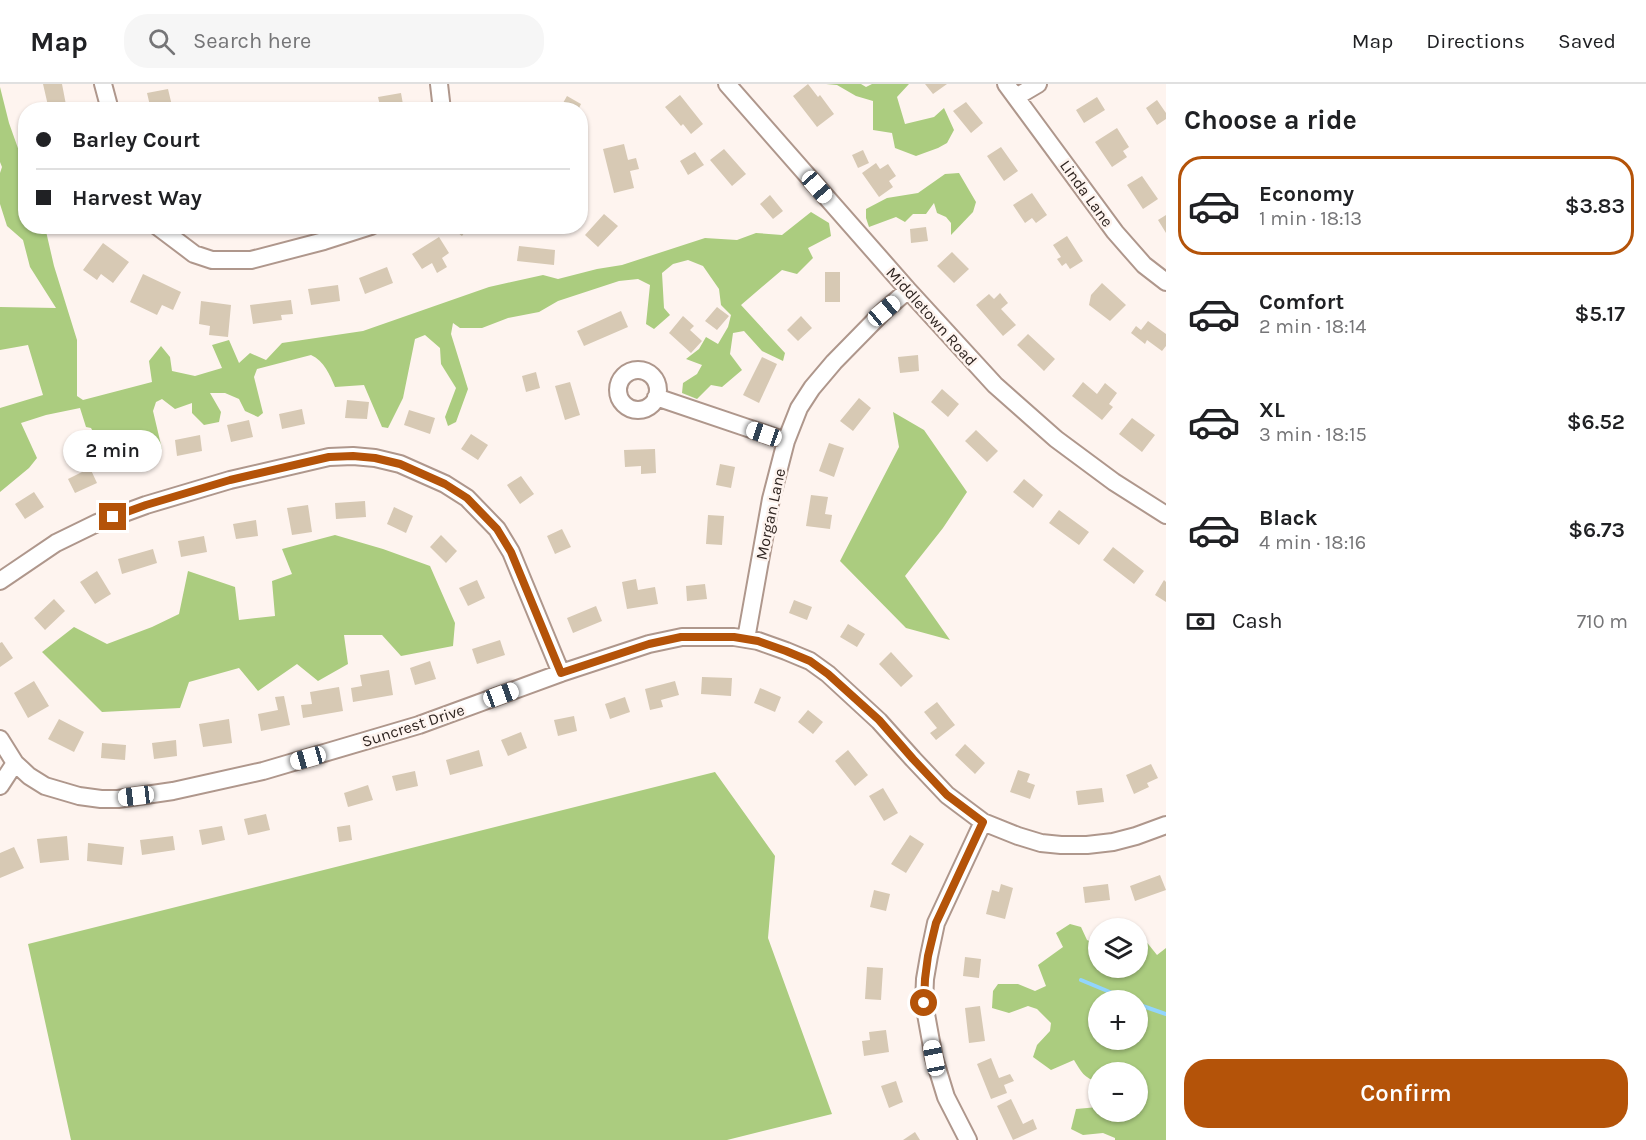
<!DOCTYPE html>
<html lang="en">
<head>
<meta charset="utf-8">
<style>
  :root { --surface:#fff; --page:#f6f6f6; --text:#202124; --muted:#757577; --line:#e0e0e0; --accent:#b45309 }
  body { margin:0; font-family:Karla,sans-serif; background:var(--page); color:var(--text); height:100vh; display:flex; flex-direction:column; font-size:22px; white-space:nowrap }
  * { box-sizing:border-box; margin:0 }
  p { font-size:20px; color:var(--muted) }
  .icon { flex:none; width:33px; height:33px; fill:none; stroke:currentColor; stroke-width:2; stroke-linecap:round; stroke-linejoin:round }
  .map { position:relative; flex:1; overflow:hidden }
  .sheet { display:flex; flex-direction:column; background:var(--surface); width:480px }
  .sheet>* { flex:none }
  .guide { position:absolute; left:18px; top:18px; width:570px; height:132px; border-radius:24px; box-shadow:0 2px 4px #0004; display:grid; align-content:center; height:132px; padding:0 18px; background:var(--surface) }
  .tools { position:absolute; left:1088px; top:834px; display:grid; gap:12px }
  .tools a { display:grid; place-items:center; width:60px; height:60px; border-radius:50%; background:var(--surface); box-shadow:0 2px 4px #0004; font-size:30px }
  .end { position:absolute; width:27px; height:27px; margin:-14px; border:8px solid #b45309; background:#fff; box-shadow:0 0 0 3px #fff }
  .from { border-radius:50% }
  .bubble { position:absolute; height:42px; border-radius:21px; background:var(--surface); box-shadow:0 2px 4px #0004; font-size:20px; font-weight:600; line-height:42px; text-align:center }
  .car { position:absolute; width:18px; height:36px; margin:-18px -9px; border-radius:8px; box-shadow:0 0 4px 2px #0007; background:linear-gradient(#fff 24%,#345 0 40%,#fff 0 76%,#345 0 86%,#fff 0) }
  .guide b { display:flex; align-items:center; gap:21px; height:57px; font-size:22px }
  .guide b+b { border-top:2px solid var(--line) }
  .guide i { width:15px; height:15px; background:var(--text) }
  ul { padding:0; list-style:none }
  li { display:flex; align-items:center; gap:18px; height:99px; margin:0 12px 9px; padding:0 6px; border:3px solid transparent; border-radius:24px }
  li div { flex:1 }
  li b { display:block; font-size:22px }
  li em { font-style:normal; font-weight:600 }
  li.on { border-color:var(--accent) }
  li>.icon { width:54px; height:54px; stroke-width:1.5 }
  h2 { padding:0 18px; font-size:27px; line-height:72px }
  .pay { display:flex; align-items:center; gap:15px; height:66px; padding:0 18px; font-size:22px }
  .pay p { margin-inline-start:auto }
  .primary-button { display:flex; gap:12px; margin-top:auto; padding:12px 18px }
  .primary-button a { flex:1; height:69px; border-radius:24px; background:var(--accent); color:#fff; font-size:24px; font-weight:600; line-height:69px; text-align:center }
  header { display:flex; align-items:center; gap:36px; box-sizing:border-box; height:84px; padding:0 30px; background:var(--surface); border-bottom:2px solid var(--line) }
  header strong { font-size:28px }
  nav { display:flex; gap:33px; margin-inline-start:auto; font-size:21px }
  .search { width:420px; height:54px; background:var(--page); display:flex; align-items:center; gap:15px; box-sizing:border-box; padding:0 21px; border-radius:24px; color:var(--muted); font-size:22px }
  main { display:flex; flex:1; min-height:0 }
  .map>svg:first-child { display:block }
  .forest { fill:#abcc7f; fill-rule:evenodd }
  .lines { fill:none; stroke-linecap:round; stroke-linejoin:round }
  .stream { stroke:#92d5fd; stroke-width:4 }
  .building { fill:#d7c9b4 }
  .minor-casing { stroke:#af978c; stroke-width:20 }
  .minor { stroke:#fff; stroke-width:16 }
  .route { stroke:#b45309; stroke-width:8 }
  .labels { text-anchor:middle; stroke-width:5; stroke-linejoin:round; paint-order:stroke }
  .street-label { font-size:16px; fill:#2f2521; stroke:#fef4ef }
</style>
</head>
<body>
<header>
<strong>Map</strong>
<div class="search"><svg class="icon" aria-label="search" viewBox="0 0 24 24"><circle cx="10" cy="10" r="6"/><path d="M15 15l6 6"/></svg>Search here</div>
<nav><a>Map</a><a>Directions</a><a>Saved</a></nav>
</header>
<main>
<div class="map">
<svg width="1166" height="1056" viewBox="0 0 1166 1056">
  <rect width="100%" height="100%" fill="#fef4ef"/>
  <!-- forest -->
  <path class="forest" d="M826 0H861L866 3 872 0H909L897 13 905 40 934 33 944 24 954 46 947 59 938 64 916 72 895 64 892 49 873 46V17L856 12 837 1Z
    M0 3 9 39 25 84 26 142 45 143 54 182 77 256V312L83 316 152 298 149 277 161 262 170 273 172 287 195 292 222 284 212 261 229 256 239 279 250 269 266 276 282 259 363 247 489 203 543 191 558 195 597 185 622 181 705 154 737 156 756 149 782 151 811 128 829 139 831 152 808 164 813 174 797 190 782 186 741 221 785 269 783 277 762 267 744 247 733 249 730 270 742 286 722 303 711 301 697 315 682 309 683 299 697 290 702 281 686 275 699 265 706 253 718 260 728 243 731 231 721 221 719 205 703 182 688 176 673 180 662 189 664 224 670 231 654 245 646 240 650 201 638 195 619 197 558 217 539 228 508 234 482 244H460L453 239 451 250 468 305 456 338 448 342 445 333 456 304 441 280 440 264 425 251 415 255 403 314 388 344 382 343 364 301 335 303C330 291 324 277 311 271L257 285 254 293 263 329 258 333 245 327 239 315 225 309H210L221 328 219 338 204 341 192 329V319L175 325 162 315 156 318 153 327 162 365 148 371 140 361 119 368 110 360 98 357 91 344 86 343 80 324 46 331 21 339 37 374 29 384 0 408V324L43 311 28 261 0 266V223L56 224 30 183 23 156 7 142 0 120V89L2 83 0 78Z
    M959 89 976 118 973 128 951 151V139L946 133 937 129 934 119 926 130H913L905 138 896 133 869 143 866 134V125L887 114 918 109 945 90Z
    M893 328 924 346 967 408 943 444 905 492 950 556 906 544 840 477 899 363Z
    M335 451 383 465 430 482 455 539 453 562 401 572 382 551H344L348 580 318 597 297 580 258 607 239 584 189 598 180 624 102 628 42 568 74 543 107 560 152 543 179 530 188 487 235 503 239 536 275 532 272 497 292 490 282 465Z
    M715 688 775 772 768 854 832 1030 727 1056H71L28 860Z
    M1070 840 1081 843 1087 856 1098 861V884H1137V846L1157 871 1166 864V1056H1115V1054L1103 1049 1083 1051 1071 1045 1076 1025 1098 1023V1028H1137V988H1098V997C1085 996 1080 986 1074 976L1051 986 1033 973 1037 961 1050 947 1051 939 1037 925 1028 922 1009 929 992 924 993 907 998 900H1018L1035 907 1046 902 1038 881 1063 863 1056 849ZM1098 916H1137V956H1098Z"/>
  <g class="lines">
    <!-- stream -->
    <path class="stream" d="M1081 896 1129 916
      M1137 920 1166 930"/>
  </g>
  <!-- building -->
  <path class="building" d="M43 0H62L67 26H49Z
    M808 0 818 13 820 11 834 30 817 43 793 12Z
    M925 0H947L933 10Z
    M168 5 173 26H151L147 9Z
    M401 9 404 26H381L378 13Z
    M680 11 703 40 691 50 683 40 681 42 665 23Z
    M567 12 581 20 578 26H559Z
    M1097 13 1105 26 1084 39 1076 26Z
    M1157 16 1166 29V35L1157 41 1146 24Z
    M490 18 500 26H484Z
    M966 18 983 39 971 49 953 27Z
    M1117 44 1129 63 1123 67 1127 73 1112 83 1095 58Z
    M624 60 628 76 636 74 639 85 630 87 634 104 614 109 603 65Z
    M1001 63 1018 87 1004 97 987 72Z
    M724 65 746 90 732 102 710 76Z
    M863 66 869 79 858 84 852 71Z
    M695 68 704 81 688 91 680 77Z
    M876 79 880 85 888 80 896 92 889 97 893 103 879 113 862 89Z
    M1142 92 1158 115 1143 125 1127 101Z
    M1032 109 1047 131 1036 139 1032 134 1025 139 1013 121Z
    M770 111 783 127 773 135 760 120Z
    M604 130 618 142 598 163 585 151Z
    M1166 131V149L1158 136Z
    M449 142H469L462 152Z
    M926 143 928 157 911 159 910 145Z
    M1067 152 1083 177 1070 185 1066 179 1062 182 1057 175 1061 173 1053 161Z
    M439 153 449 169 442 174 447 183 437 189 432 179 422 185 412 170Z
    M103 159 129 178 113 199 101 190 97 196 83 186Z
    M519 162 555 166 554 181 517 177Z
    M952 168 969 185 954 199 937 182Z
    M387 183 393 199 365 210 359 194Z
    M825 188H840V218H825Z
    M143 190 181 208 173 226 162 221 157 231 130 218Z
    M1102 199 1126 221 1110 237 1089 221 1091 211Z
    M338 201 340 217 311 221 308 205Z
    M1000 209 1008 219 1001 225 1016 241 1003 252 976 221 989 210 994 215Z
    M291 216 293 230 281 231 282 236 253 240 250 221Z
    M201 217 231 221 228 253 209 251 210 242 199 240Z
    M717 223 729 232 717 246 705 237Z
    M621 227 628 243 584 262 577 247Z
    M683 232 694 242 690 246 702 257 691 269 669 249Z
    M801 232 812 244 798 257 787 246Z
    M1148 237 1166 250V262L1162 267 1147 256 1145 260 1131 249 1136 242 1141 246Z
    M1028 250 1055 275 1044 287 1017 261Z
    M918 271 919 287 900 289 898 273Z
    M762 273 777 280 759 319 743 311Z
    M536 288 540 304 526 308 522 292Z
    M570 298 580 331 565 336 555 302Z
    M1083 298 1097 310 1105 299 1117 309 1109 320 1113 323 1102 336 1072 312Z
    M942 305 959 320 948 333 931 318Z
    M859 314 871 324 853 347 840 337Z
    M347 316 369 318 367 335 345 334Z
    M302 325 305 340 282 345 279 330Z
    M409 326 435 334 430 350 404 341Z
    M1132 334 1155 351 1142 368 1119 350Z
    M249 336 253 353 231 358 227 341Z
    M976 346 998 367 987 378 965 357Z
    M471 350 488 361 478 376 461 365Z
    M200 351 202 367 177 372 175 356Z
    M829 359 844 364 834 393 819 387Z
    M143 365 146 382 124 387 121 369Z
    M655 365 656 389 641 390V382L625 383 624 366Z
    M720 380 735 383 731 404 716 401Z
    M90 384 97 399 75 409 68 395Z
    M521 392 534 410 520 420 507 401Z
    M1024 395 1043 411 1033 424 1013 408Z
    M34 408 44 423 25 435 15 420Z
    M811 411 828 413 825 430 832 431 830 445 806 442Z
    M365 417 366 433 336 435 335 419Z
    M308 421 312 448 292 451 287 424Z
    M394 423 413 432 406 449 387 440Z
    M1059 426 1089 448 1079 461 1049 439Z
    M708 431 724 432 722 461 706 460Z
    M256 436 258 452 236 455 233 440Z
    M562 445 571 463 555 470 547 452Z
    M441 451 457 467 446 479 430 463Z
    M204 452 207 468 181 473 178 457Z
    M1113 463 1144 487 1134 500 1103 476Z
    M153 465 157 479 122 490 118 475Z
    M97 487 111 510 95 520 80 498Z
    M636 495 638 506 655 503 658 520 627 525 622 498Z
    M477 496 485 514 468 522 459 504Z
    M1164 496 1166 498V518L1155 511Z
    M705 500 707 515 687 517 686 502Z
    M54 515 65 527 45 546 34 534Z
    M794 516 812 523 807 536 789 529Z
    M596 522 602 537 573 549 567 534Z
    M848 540 865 550 857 563 840 553Z
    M500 556 505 571 477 580 472 565Z
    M2 558 13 574 0 583V559Z
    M891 568 913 592 901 603 879 580Z
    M430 577 436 595 415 601 410 584Z
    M389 586 393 611 353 618 351 604 362 602 360 591Z
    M702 593 732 594 731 612 701 610Z
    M34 597 49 622 28 634 14 609Z
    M675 597 679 611 661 616 663 623 650 626 645 605Z
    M339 603 343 627 303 634 301 621 312 620 310 608Z
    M760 604 781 613 775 628 754 619Z
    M284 612 290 641 261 647 258 630 278 626 275 613Z
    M625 613 630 628 610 635 605 620Z
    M937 618 955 641 936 656 930 649 937 644 924 628Z
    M808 626 823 638 813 650 798 638Z
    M574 632 577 647 558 652 554 636Z
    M59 635 84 648 74 668 48 655Z
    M229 635 232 659 203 663 199 640Z
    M521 648 527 664 508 672 501 656Z
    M176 656 177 672 154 675 152 659Z
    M102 659 126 661 125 676 101 674Z
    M965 660 985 679 975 690 955 671Z
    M479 666 483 682 450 691 446 676Z
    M848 666 868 691 855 702 835 677Z
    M1151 680 1158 694 1147 699 1149 703 1134 710 1126 691Z
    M1018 686 1030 690 1027 698 1035 701 1030 715 1010 708Z
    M415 687 418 702 396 707 392 692Z
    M368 701 373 716 348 723 344 709Z
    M883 704 898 729 884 737 869 712Z
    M1102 704 1104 718 1078 721 1076 707Z
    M266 730 270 746 248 751 244 735Z
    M350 741 352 756 339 758 337 743Z
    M222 742 225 756 202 761 199 746Z
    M910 751 924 760 906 789 891 780Z
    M67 752 69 776 40 779 37 755Z
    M173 752 175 766 142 771 140 756Z
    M88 759 124 763 122 781 87 777Z
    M14 763 24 784 0 794V769Z
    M1160 791 1166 806 1135 817 1130 802Z
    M1001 800 1013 804 1005 835 986 830 992 806 999 808Z
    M1108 800 1110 816 1085 819 1083 803Z
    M874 806 890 810 886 827 870 823Z
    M965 873 981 875 979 894 963 892Z
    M867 883 883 884 881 916 865 915Z
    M980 922 985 957 969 959 965 924Z
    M886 946 889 968 864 972 862 957 870 956 869 948Z
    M991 974 999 994 1010 990 1014 997 1004 1001 1007 1009 991 1015 977 980Z
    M896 997 903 1018 889 1024 881 1002Z
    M1011 1015 1023 1040 1033 1035 1037 1045 1013 1056 997 1022Z
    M915 1048 920 1056H903Z"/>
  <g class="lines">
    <!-- minor casing -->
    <g class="minor-casing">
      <path id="minor" d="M103 0 110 26
        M439 0 442 26
        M727 0 908 206 995 301 1056 355 1114 398 1166 431
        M1006 0 1115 148 1144 181 1166 198
        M1016 13 1038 0
        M157 142 194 170 212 176H251L324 157 371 142
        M618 306a20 20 0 1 1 40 0a20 20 0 1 1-40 0Z
        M656 313 786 357
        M0 497 56 459 97 439 146 421 230 396 329 373 353 372 375 374 400 380 445 400 467 414 497 445 511 468 561 589
        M746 555 771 415 786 357 799 324 812 304 834 278 884 227 908 206
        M0 655 15 679 29 692 45 702 79 712 101 715H118L173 707 263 687 419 641 561 589 649 560 682 553H734L758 557 786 567 810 577 828 590 879 637 913 675 947 711 983 738 1018 752 1041 759 1061 761H1087L1113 758 1136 752 1166 741
        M0 702 15 679
        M968 1056 946 1013 934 974 924 919 925 895 929 872 936 839 983 738"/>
    </g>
    <!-- minor -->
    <use href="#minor" class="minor"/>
  </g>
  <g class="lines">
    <!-- route -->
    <path class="route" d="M113 433 146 421 230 396 329 373 353 372 375 374 400 380 445 400 467 414 497 445 511 468 561 589 649 560 681 553H734L758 557 786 567 810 577 828 590 879 636 913 675 947 711 983 738 936 839 928 872 925 895 924 919"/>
  </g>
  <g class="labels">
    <!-- street labels -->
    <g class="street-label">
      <text transform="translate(1087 109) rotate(54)" y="6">Linda Lane</text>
      <text transform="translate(932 232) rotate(48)" y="6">Middletown Road</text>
      <text transform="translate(770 430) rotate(-78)" y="6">Morgan Lane</text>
      <text transform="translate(413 641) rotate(-18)" y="6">Suncrest Drive</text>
    </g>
  </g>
</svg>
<div class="tools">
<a><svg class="icon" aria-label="layers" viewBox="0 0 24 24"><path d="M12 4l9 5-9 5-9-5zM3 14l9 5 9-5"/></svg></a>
<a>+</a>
<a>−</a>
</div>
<i class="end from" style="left:924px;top:919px"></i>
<i class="end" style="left:113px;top:433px"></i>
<div class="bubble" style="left:63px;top:346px;width:99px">2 min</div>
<i class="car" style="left:817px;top:103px;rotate:139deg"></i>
<i class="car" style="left:884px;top:227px;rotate:50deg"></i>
<i class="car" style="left:764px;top:350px;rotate:289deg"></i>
<i class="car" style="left:501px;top:611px;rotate:70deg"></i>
<i class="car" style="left:308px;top:674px;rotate:254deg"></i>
<i class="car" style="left:136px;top:712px;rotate:263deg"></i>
<i class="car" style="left:934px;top:974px;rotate:349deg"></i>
<div class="guide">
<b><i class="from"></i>Barley Court</b>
<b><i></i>Harvest Way</b>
</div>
</div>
<section class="sheet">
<h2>Choose a ride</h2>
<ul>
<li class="on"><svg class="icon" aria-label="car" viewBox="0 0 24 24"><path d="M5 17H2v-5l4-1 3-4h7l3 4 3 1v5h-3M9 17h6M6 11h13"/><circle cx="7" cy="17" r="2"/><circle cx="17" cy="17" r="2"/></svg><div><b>Economy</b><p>1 min · 18:13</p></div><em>$3.83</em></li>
<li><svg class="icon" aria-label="car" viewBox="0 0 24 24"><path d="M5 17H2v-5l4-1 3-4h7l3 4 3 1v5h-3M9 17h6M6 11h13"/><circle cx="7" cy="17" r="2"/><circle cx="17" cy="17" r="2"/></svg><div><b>Comfort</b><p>2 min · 18:14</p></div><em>$5.17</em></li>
<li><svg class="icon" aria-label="car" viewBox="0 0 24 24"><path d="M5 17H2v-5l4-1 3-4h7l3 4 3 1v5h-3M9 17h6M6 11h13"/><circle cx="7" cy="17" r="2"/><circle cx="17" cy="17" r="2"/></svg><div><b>XL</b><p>3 min · 18:15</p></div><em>$6.52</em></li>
<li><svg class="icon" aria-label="car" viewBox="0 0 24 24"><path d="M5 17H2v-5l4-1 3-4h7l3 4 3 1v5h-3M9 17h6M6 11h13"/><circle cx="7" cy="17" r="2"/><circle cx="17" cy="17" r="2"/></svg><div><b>Black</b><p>4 min · 18:16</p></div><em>$6.73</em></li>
</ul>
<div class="pay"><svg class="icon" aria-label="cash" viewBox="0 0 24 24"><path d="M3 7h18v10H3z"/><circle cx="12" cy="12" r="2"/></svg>Cash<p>710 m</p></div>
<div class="primary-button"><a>Confirm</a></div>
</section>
</main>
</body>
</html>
